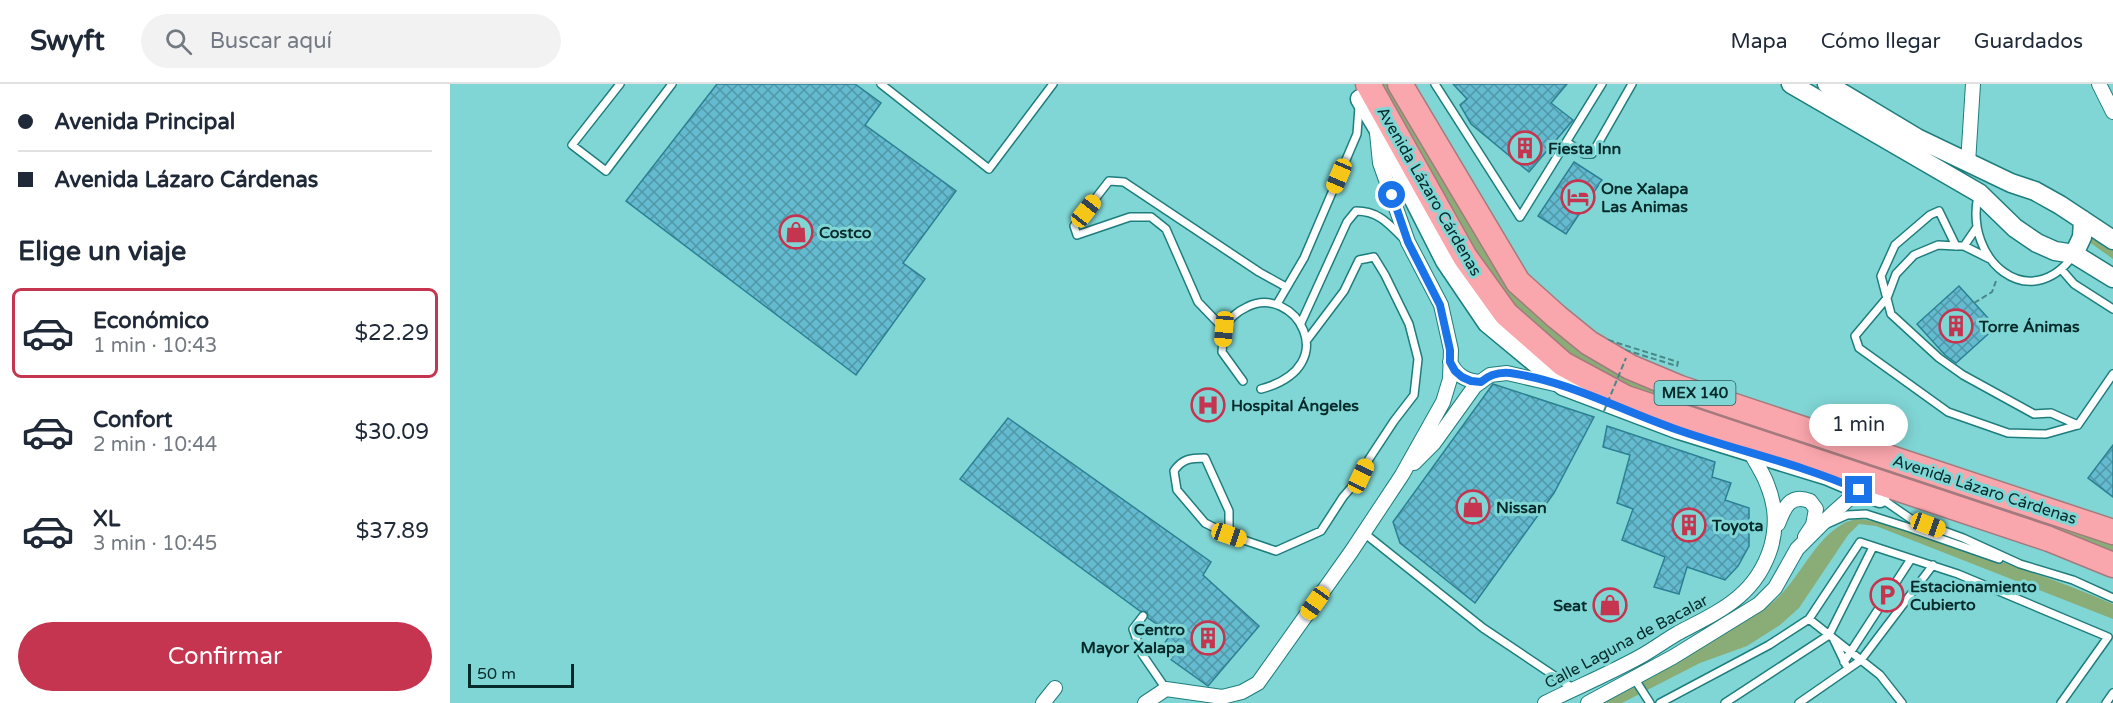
<!DOCTYPE html>
<html lang="es">
<head>
<meta charset="utf-8">
<style>
  :root { --surface:#fff; --page:#f2f2f3; --text:#1f2937; --muted:#747a83; --line:#e0e1e3; --accent:#c53550 }
  body { margin:0; font-family:"Varela Round",sans-serif; background:var(--page); color:var(--text); height:100vh; display:flex; flex-direction:column; font-size:22px; white-space:nowrap }
  * { box-sizing:border-box; margin:0 }
  p { font-size:20px; color:var(--muted) }
  .icon { flex:none; width:33px; height:33px; fill:none; stroke:currentColor; stroke-width:2; stroke-linecap:round; stroke-linejoin:round }
  .map { position:relative; flex:1; overflow:hidden }
  .sheet { display:flex; flex-direction:column; background:var(--surface); width:450px }
  .sheet>* { flex:none }
  .hud { display:grid; align-content:center; height:132px; padding:0 18px; background:var(--surface) }
  .scale { position:absolute; left:18px; bottom:15px; width:106px; box-sizing:border-box; padding-left:6px; border:3px solid #042a2a; border-top:0; font-size:16px; line-height:21px; white-space:nowrap; color:#042a2a; -webkit-text-stroke:4px #80d6d5; paint-order:stroke }
  .end { position:absolute; width:27px; height:27px; margin:-14px; border:8px solid #1a73e8; background:#fff; box-shadow:0 0 0 3px #fff }
  .from { border-radius:50% }
  .bubble { position:absolute; height:42px; border-radius:21px; background:var(--surface); box-shadow:0 3px 15px #0003; font-size:20px; font-weight:600; line-height:42px; text-align:center }
  .car { position:absolute; width:18px; height:36px; margin:-18px -9px; border-radius:8px; box-shadow:0 0 4px 2px #0007; background:linear-gradient(#f5c518 24%,#345 0 40%,#f5c518 0 76%,#345 0 86%,#f5c518 0) }
  .hud b { display:flex; align-items:center; gap:21px; height:57px; font-size:22px }
  .hud b+b { border-top:2px solid var(--line) }
  .hud i { width:15px; height:15px; background:var(--text) }
  ul { padding:0; list-style:none }
  li { display:flex; align-items:center; gap:18px; height:90px; margin:0 12px 9px; padding:0 6px; border:3px solid transparent; border-radius:9px }
  li div { flex:1 }
  li b { display:block; font-size:22px }
  li em { font-style:normal; font-weight:600 }
  li.active { border-color:var(--accent) }
  li>.icon { width:54px; height:54px; stroke-width:1.5 }
  h2 { padding:0 18px; font-size:27px; line-height:72px }
  .cta { display:flex; gap:12px; margin-top:auto; padding:12px 18px }
  .cta a { flex:1; height:69px; border-radius:36px; background:var(--accent); color:#fff; font-size:24px; font-weight:600; line-height:69px; text-align:center }
  header { display:flex; align-items:center; gap:36px; box-sizing:border-box; height:84px; padding:0 30px; background:var(--surface); border-bottom:2px solid var(--line) }
  header strong { font-size:28px }
  nav { display:flex; gap:33px; margin-inline-start:auto; font-size:21px }
  .search { width:420px; height:54px; background:var(--page); display:flex; align-items:center; gap:15px; box-sizing:border-box; padding:0 21px; border-radius:33px; color:var(--muted); font-size:22px }
  main { display:flex; flex:1; min-height:0 }
  .map>svg:first-child { display:block }
  .green { fill:#8aad77 }
  .building { fill:url(#building-cross-hatch); stroke:#2c8093; stroke-width:1.5 }
  .lines { fill:none; stroke-linecap:round; stroke-linejoin:round }
  .lane-casing { stroke:#1e7d7d; stroke-width:10 }
  .street-casing { stroke:#1e7d7d; stroke-width:16 }
  .secondary-casing { stroke:#1e7d7d; stroke-width:21 }
  .highway-casing { stroke:#a37b7e; stroke-width:27 }
  .path { stroke:#488988; stroke-width:2; stroke-dasharray:6 3; stroke-linecap:butt }
  .lane { stroke:#fff; stroke-width:7 }
  .street { stroke:#fff; stroke-width:14 }
  .secondary { stroke:#fff; stroke-width:18 }
  .highway { stroke:#f9a6ac; stroke-width:24 }
  .path-bridge { stroke:#488988; stroke-width:2; stroke-dasharray:6 3; stroke-linecap:butt }
  .route { stroke:#1a73e8; stroke-width:8 }
  .labels { text-anchor:middle; stroke-width:6; stroke-linejoin:round; paint-order:stroke }
  .shield { fill:#80d6d5; stroke:#295e5d; stroke-width:1.5 }
  .shield-label { font-size:15px; font-weight:bold; fill:#042a2a }
  .poi-label { font-size:16px; font-weight:bold; fill:#042a2a; stroke:#80d6d5; text-anchor:start }
  .street-label { font-size:16px; fill:#042a2a; stroke:#80d6d5 }
</style>
</head>
<body>
<header>
<strong>Swyft</strong>
<div class="search"><svg class="icon" aria-label="search" viewBox="0 0 24 24"><circle cx="10" cy="10" r="6"/><path d="M15 15l6 6"/></svg>Buscar aquí</div>
<nav><a>Mapa</a><a>Cómo llegar</a><a>Guardados</a></nav>
</header>
<main>
<section class="sheet">
<div class="hud">
<b><i class="from"></i>Avenida Principal</b>
<b><i></i>Avenida Lázaro Cárdenas</b>
</div>
<h2>Elige un viaje</h2>
<ul>
<li class="active"><svg class="icon" aria-label="car" viewBox="0 0 24 24"><path d="M5 17H2v-5l4-1 3-4h7l3 4 3 1v5h-3M9 17h6M6 11h13"/><circle cx="7" cy="17" r="2"/><circle cx="17" cy="17" r="2"/></svg><div><b>Económico</b><p>1 min · 10:43</p></div><em>$22.29</em></li>
<li><svg class="icon" aria-label="car" viewBox="0 0 24 24"><path d="M5 17H2v-5l4-1 3-4h7l3 4 3 1v5h-3M9 17h6M6 11h13"/><circle cx="7" cy="17" r="2"/><circle cx="17" cy="17" r="2"/></svg><div><b>Confort</b><p>2 min · 10:44</p></div><em>$30.09</em></li>
<li><svg class="icon" aria-label="car" viewBox="0 0 24 24"><path d="M5 17H2v-5l4-1 3-4h7l3 4 3 1v5h-3M9 17h6M6 11h13"/><circle cx="7" cy="17" r="2"/><circle cx="17" cy="17" r="2"/></svg><div><b>XL</b><p>3 min · 10:45</p></div><em>$37.89</em></li>
</ul>
<div class="cta"><a>Confirmar</a></div>
</section>
<div class="map">
<svg width="1663" height="619" viewBox="0 0 1663 619">
  <defs>
    <pattern id="building-cross-hatch" width="8" height="8" patternUnits="userSpaceOnUse" patternTransform="scale(1.5)"><rect width="8" height="8" fill="#64bace"/><path d="M0 0l8 8M0 8l8-8" fill="none" stroke="#5097a7"/></pattern>
  </defs>
  <rect width="100%" height="100%" fill="#80d6d5"/>
  <!-- green -->
  <path class="green" d="M922 0H946L1021 130 1130 259 1663 451V470L1610 446 1177 305 1117 276 1060 225Z
    M1640 148 1663 164V175L1635 155Z
    M1409 435 1430 438C1508 464 1588 487 1663 520V535L1426 442 1409 440 1398 451 1349 524 1330 541 1297 562 1250 579 1172 619H1154L1318 522C1348 500 1361 459 1391 441 1396 437 1403 436 1409 435Z"/>
  <!-- building -->
  <path class="building" d="M267 0H405L431 19 415 41 506 107 453 179 475 195 406 291 176 117Z
    M1003 0H1117L1101 19 1123 36 1079 88 1021 40 1010 21 1017 15Z
    M1124 78 1152 96 1116 150 1088 132Z
    M1509 202 1546 243 1506 279 1495 271 1467 240Z
    M1043 300 1144 333 1104 409 1025 519 950 459 943 438Z
    M558 334 761 478 753 491 809 542 758 602 709 567 721 550 698 534 697 528 690 527 510 395Z
    M1157 342 1265 378 1262 393 1281 399 1275 416 1299 424V462L1288 482 1275 496 1237 483 1229 510 1204 503 1215 473 1172 456 1183 425 1167 419 1180 371 1153 363Z
    M1663 361V413L1638 394Z"/>
  <g class="lines">
    <!-- lane casing -->
    <g class="lane-casing">
      <path id="lane" d="M170 0 122 61 156 87 222 0
        M431 0 539 85 603 0
        M985 0 1070 133 1152 0
        M1117 58 1134 70H1142L1182 0
        M1528 112C1514 176 1579 231 1623 172
        M1506 162 1489 127 1480 131 1445 161 1431 192 1441 230 1489 274 1513 291 1584 330 1601 329 1628 341
        M1514 162 1527 143
        M1538 174 1514 162H1506L1488 161 1464 171 1446 190 1437 214 1405 252 1409 264 1498 328 1558 349 1596 350 1628 341 1663 290
        M1611 185 1624 200 1663 225
        M827 220 854 174 907 50 909 23
        M851 239 897 138 906 127C928 127 938 139 952 153
        M774 245 748 218 716 145 701 133H680L627 151 624 142 659 97 674 98 809 188 836 203
        M793 297 772 268C773 261 772 252 774 245 778 235 788 227 797 223 844 199 896 282 811 305
        M1432 415 1461 435 1513 454 1570 480 1623 496 1663 514
        M1377 440 1397 431 1416 430 1460 444 1549 475
        M914 449 1033 544 1124 605
        M779 451V427L755 374C740 374 732 375 724 387L727 406 755 439 779 451 826 467 871 447 893 413 911 392 919 375 944 337 964 311 968 275 959 240 935 191 924 173 909 176 894 207 857 256
        M693 532 683 545 692 570 716 605
        M1359 535 1430 591 1452 619
        M1384 556 1396 581
        M1394 578 1461 475
        M1184 594 1200 619
        M1210 619 1319 561 1359 535 1410 458 1508 490 1658 553 1611 619
        M1275 619 1379 551 1423 463
        M1349 619 1411 576 1483 481
        M1656 619 1663 609"/>
    </g>
    <!-- street casing -->
    <g class="street-casing">
      <path id="street" d="M1649 0 1663 28
        M1518 79 1523 0
        M1000 278C1007 292 1016 297 1031 298
        M964 379 984 359 1025 302 1040 291 1057 289 1109 301
        M1328 440C1334 424 1340 409 1360 417L1366 425 1363 441 1355 453
        M593 619 605 604
        M695 619 716 605 772 613 792 608 808 599 901 468 952 391 993 318 1000 295 1001 266 991 221 958 158 930 79 927 49
        M1095 619C1127 603 1161 589 1193 571 1205 564 1216 556 1228 549 1270 527 1306 512 1321 463 1327 441 1326 422 1317 400 1313 389 1306 379 1300 368
        M1138 619 1223 573 1309 520 1325 504 1347 465 1382 430 1409 406"/>
    </g>
    <!-- secondary casing -->
    <g class="secondary-casing">
      <path id="secondary" d="M1341 0 1529 109 1565 144 1587 159 1605 167 1624 170 1663 194
        M1377 0 1467 54 1561 99 1585 107 1610 121 1663 156
        M910 15 927 43 995 177 1037 239 1113 302 1229 346 1378 392 1430 414
        M1624 170 1632 153 1633 136"/>
    </g>
    <!-- highway casing -->
    <g class="highway-casing">
      <path id="highway" d="M918 0 1015 173 1056 230 1113 280 1176 314 1599 455 1663 481
        M950 0 1068 198 1107 233 1139 259 1180 283 1230 304 1663 448"/>
    </g>
    <!-- path -->
    <path class="path" d="M1524 219 1542 208 1546 197
      M1158 256 1228 278 1227 282 1156 260Z"/>
    <!-- lane -->
    <use href="#lane" class="lane"/>
    <!-- street -->
    <use href="#street" class="street"/>
    <!-- secondary -->
    <use href="#secondary" class="secondary"/>
    <!-- highway -->
    <use href="#highway" class="highway"/>
    <!-- path-bridge -->
    <path class="path-bridge" d="M1154 327 1176 274"/>
  </g>
  <g class="lines">
    <!-- route -->
    <path class="route" d="M942 111 958 158 990 221 1000 266V278L1005 287 1012 293 1021 297 1031 298C1039 291 1049 288 1060 289 1119 297 1172 327 1228 346 1288 367 1351 380 1409 406"/>
  </g>
  <!-- icons -->
  <defs>
    <g id="building-ring" transform="scale(1.725)"><circle r="9.5" fill="#80d6d5" stroke="#c53550" stroke-width="1.5"/><path d="M-4-6H4V6H1V3H-1V6H-4ZM-2.5-4.3h1.7v1.8h-1.7ZM.8-4.3h1.7v1.8H.8ZM-2.5-1h1.7V.8h-1.7ZM.8-1h1.7V.8H.8Z" fill="#c53550"/></g>
    <g id="hotel-ring" transform="scale(1.725)"><circle r="9.5" fill="#80d6d5" stroke="#c53550" stroke-width="1.5"/><path d="M-6-4.5h1.5V1H6V5H4.5V3h-9V5H-6ZM-4 0a1.8 1.8 0 1 1 3.6 0ZM.5 0V-2.5h3Q6-2.5 6 0Z" fill="#c53550"/></g>
    <g id="shop-ring" transform="scale(1.725)"><circle r="9.5" fill="#80d6d5" stroke="#c53550" stroke-width="1.5"/><path d="M-5-2.5h2.3a2.7 3.5 0 0 1 5.4 0H5L5.5 6h-11ZM-1.5-2.5h3a1.5 2.3 0 0 0-3 0Z" fill="#c53550"/></g>
    <g id="hospital-ring" transform="scale(1.725)"><circle r="9.5" fill="#80d6d5" stroke="#c53550" stroke-width="1.5"/><path d="M-5-5h3v3.5h4V-5h3V5h-3V1.5h-4V5h-3Z" fill="#c53550"/></g>
    <g id="parking-ring" transform="scale(1.725)"><circle r="9.5" fill="#80d6d5" stroke="#c53550" stroke-width="1.5"/><path d="M-3.5-5.5H1a3.5 3.5 0 0 1 0 7H-1V5.5H-3.5ZM-1-3.4V-.6H.8a1.4 1.4 0 0 0 0-2.8Z" fill="#c53550"/></g>
  </defs>
  <g fill-rule="evenodd">
    <use href="#building-ring" x="1075" y="64"/>
    <use href="#hotel-ring" x="1128" y="113"/>
    <use href="#shop-ring" x="346" y="148"/>
    <use href="#building-ring" x="1506" y="242"/>
    <use href="#hospital-ring" x="758" y="321"/>
    <use href="#shop-ring" x="1023" y="423"/>
    <use href="#building-ring" x="1239" y="441"/>
    <use href="#parking-ring" x="1437" y="511"/>
    <use href="#shop-ring" x="1160" y="521"/>
    <use href="#building-ring" x="758" y="554"/>
  </g>
  <g class="labels">
    <!-- shield labels -->
    <rect class="shield" x="1204.5" y="297" width="81" height="24" rx="4.5"/>
    <g class="shield-label">
      <text x="1245" y="314">MEX 140</text>
    </g>
    <!-- poi labels -->
    <g class="poi-label">
      <text x="1098" y="70">Fiesta Inn</text>
      <text x="1151" y="110">One Xalapa<tspan x="1151" dy="18">Las Animas</tspan></text>
      <text x="369" y="154">Costco</text>
      <text x="1529" y="248">Torre Ánimas</text>
      <text x="781" y="327">Hospital Ángeles</text>
      <text x="1046" y="429">Nissan</text>
      <text x="1262" y="447">Toyota</text>
      <text x="1460" y="508">Estacionamiento<tspan x="1460" dy="18">Cubierto</tspan></text>
      <text x="1137" y="527" text-anchor="end">Seat</text>
      <text x="735" y="551" text-anchor="end">Centro<tspan x="735" dy="18">Mayor Xalapa</tspan></text>
    </g>
    <!-- street labels -->
    <g class="street-label">
      <text transform="translate(980 107) rotate(60)" y="6">Avenida Lázaro Cárdenas</text>
      <text transform="translate(1535 405) rotate(18)" y="6">Avenida Lázaro Cárdenas</text>
      <text transform="translate(1176 557) rotate(-28)" y="6">Calle Laguna de Bacalar</text>
    </g>
  </g>
</svg>
<div class="scale">50 m</div>
<i class="end from" style="left:942px;top:111px"></i>
<i class="end" style="left:1409px;top:406px"></i>
<div class="bubble" style="left:1359px;top:320px;width:99px">1 min</div>
<i class="car" style="left:889px;top:92px;rotate:203deg"></i>
<i class="car" style="left:636px;top:127px;rotate:38deg"></i>
<i class="car" style="left:774px;top:245px;rotate:185deg"></i>
<i class="car" style="left:911px;top:392px;rotate:25deg"></i>
<i class="car" style="left:1478px;top:441px;rotate:110deg"></i>
<i class="car" style="left:779px;top:451px;rotate:109deg"></i>
<i class="car" style="left:865px;top:519px;rotate:215deg"></i>
</div>
</main>
</body>
</html>
